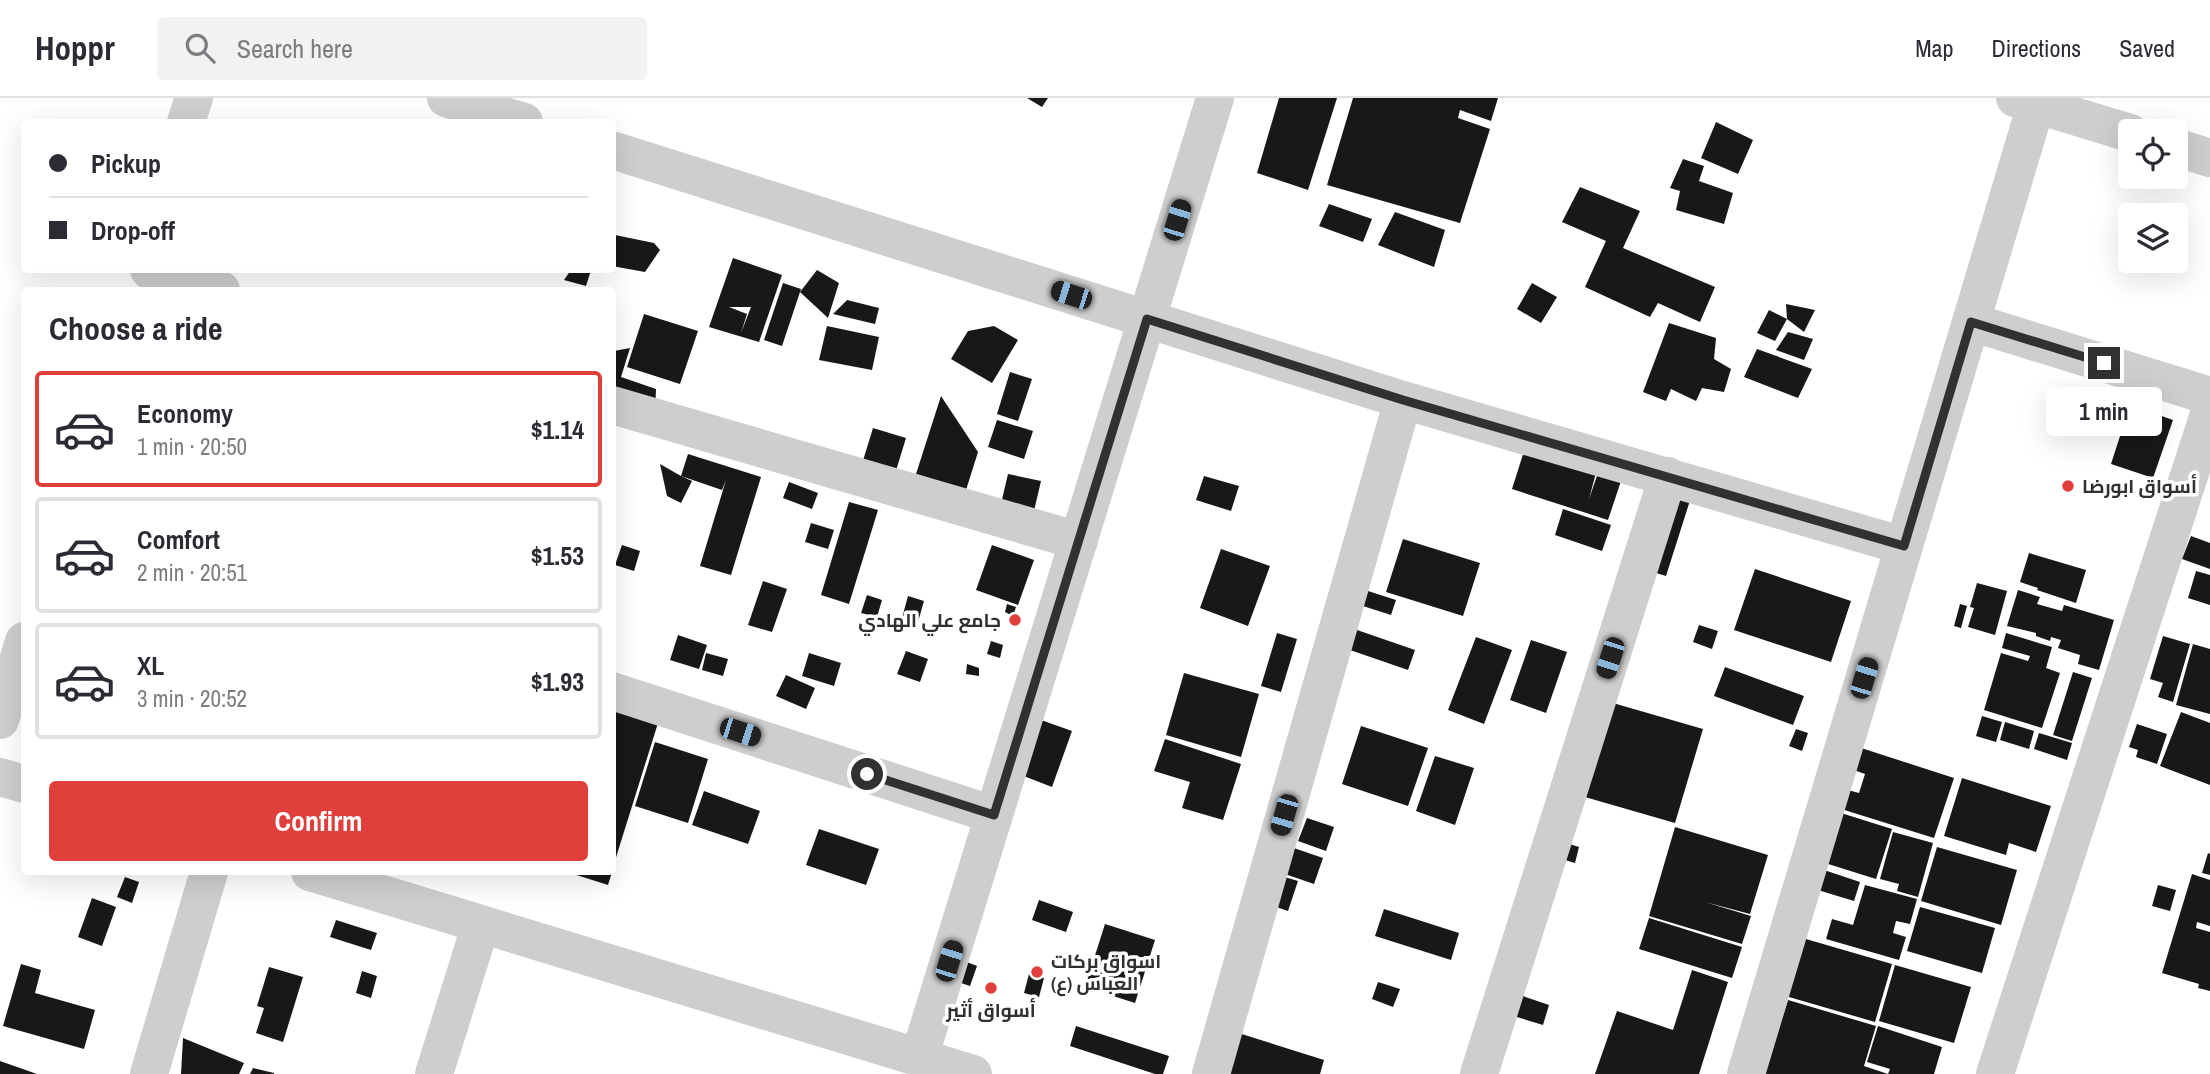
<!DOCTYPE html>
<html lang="en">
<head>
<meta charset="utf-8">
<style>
  :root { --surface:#fff; --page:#f2f2f3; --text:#2b2b33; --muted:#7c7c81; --line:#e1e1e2; --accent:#e03f3c }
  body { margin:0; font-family:"Archivo Narrow",Cairo,sans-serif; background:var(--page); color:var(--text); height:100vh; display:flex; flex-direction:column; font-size:26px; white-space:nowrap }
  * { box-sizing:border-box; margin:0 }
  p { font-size:23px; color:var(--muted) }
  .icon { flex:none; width:38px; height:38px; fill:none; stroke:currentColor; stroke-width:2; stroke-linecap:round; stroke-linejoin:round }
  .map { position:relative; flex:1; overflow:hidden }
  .side { position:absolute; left:21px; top:189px; width:595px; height:588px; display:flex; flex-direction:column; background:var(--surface); border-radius:7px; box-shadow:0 7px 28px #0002 }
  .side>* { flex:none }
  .hud { position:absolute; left:21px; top:21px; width:595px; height:154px; border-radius:7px; box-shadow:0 7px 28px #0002; display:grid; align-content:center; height:154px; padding:0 28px; background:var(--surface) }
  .tools { position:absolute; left:2118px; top:21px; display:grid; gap:14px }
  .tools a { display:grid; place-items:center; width:70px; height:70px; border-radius:7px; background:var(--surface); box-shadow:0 7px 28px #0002; font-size:35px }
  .end { position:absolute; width:32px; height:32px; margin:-16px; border:9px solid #313131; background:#fff; box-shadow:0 0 0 4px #fff }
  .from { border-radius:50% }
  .bubble { position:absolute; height:49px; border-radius:7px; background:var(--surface); box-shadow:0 7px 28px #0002; font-size:23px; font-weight:700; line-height:49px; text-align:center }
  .car { position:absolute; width:21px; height:42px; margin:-21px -10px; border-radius:9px; box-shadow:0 0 5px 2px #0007; background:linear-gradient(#222 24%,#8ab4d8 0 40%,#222 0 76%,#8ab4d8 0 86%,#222 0) }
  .hud b { display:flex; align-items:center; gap:24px; height:66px; font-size:26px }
  .hud b+b { border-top:2px solid var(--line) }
  .hud i { width:18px; height:18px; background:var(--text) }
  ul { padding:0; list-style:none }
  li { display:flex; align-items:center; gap:21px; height:116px; margin:0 14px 10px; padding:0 14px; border:4px solid var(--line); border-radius:7px }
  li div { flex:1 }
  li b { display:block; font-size:26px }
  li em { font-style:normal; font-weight:700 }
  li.selected { border-color:var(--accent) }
  li>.icon { width:63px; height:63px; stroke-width:1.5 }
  h2 { padding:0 28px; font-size:32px; line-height:84px }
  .button { display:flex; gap:14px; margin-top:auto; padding:14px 28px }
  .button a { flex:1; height:80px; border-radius:7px; background:var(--accent); color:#fff; font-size:28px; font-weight:700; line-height:80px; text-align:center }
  header { display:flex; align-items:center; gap:42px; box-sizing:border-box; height:98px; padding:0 35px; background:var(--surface); border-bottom:2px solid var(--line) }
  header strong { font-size:33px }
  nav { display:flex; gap:38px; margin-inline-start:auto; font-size:24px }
  .search { width:490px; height:63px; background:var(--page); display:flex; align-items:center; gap:18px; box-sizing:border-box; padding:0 24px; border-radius:7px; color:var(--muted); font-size:26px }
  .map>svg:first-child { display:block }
  .building { fill:#181818; fill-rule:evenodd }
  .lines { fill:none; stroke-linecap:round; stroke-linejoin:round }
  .minor { stroke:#cecece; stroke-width:38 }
  .route { stroke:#313131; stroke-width:9 }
  .poi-dot { fill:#e03f3c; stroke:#fff; stroke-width:2.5 }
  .labels { text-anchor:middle; stroke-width:7; stroke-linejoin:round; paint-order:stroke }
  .poi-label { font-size:19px; font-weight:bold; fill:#313131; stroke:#fff; text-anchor:start }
</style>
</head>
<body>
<header>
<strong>Hoppr</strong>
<div class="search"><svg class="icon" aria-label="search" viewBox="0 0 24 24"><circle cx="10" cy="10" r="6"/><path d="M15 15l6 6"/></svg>Search here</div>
<nav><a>Map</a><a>Directions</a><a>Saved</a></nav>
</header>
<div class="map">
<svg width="2210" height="976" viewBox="0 0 2210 976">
  <rect width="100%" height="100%" fill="#fff"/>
  <!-- building -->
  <path class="building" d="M1027 0H1048L1042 9Z
    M1279 0H1337L1308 92 1257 75Z
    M1353 0H1498L1491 23 1460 12 1458 20 1490 31 1460 125 1327 87Z
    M1716 24 1753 42 1738 76 1701 60Z
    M1683 61 1704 68 1699 83 1733 95 1724 126 1676 112 1680 93 1670 90Z
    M1580 89 1640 113 1623 150 1715 189 1700 224 1658 205 1650 219 1585 189 1606 143 1562 124Z
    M1329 106 1372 121 1363 144 1319 128Z
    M1395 114 1445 132 1434 169 1378 147Z
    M615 137 654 145 660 152 645 174 612 168Z
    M733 160 782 177 759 244 709 229ZM729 209H751L741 235 747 216Z
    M571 172H591L586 188 564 182Z
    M817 172 839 185 828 220 800 194Z
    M783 185 801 191 782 248 764 242Z
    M1532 185 1557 199 1541 225 1517 211Z
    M847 202 879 210 875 226 833 216Z
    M1786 206 1815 212 1804 234 1787 221Z
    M1769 212 1787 221 1775 243 1757 235Z
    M644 216 698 233 680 286 627 269Z
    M1669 225 1716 240 1714 261 1731 271 1724 294 1702 290 1696 303 1671 291 1666 303 1643 294Z
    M827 228 879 239 872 272 819 262Z
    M994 228 1018 242 992 285 951 261 968 233Z
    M1788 234 1813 241 1804 262 1776 252Z
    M630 250 621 279 656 291 655 317 612 304V258L614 253Z
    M1757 251 1812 271 1798 300 1744 279Z
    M1010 274 1032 281 1018 323 997 316Z
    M941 298 978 354 966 392 916 376Z
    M2130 307 2173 322 2153 380 2111 366Z
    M997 322 1033 333 1024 361 988 349Z
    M873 330 906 340 894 379 861 369Z
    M1525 350 1597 371 1589 401 1599 372 1622 380 1608 422 1512 391Z
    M688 356 761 379 731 477 700 468 726 382 722 392 681 378 692 383 681 405 667 398 660 366 681 378Z
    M1008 376 1041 383 1033 417 1000 410Z
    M1204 378 1239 388 1231 413 1196 402Z
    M789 384 818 395 812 411 783 400Z
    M1671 386 1693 393 1666 478 1643 471Z
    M849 404 878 412 849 506 821 497Z
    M1563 411 1611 427 1602 453 1555 437Z
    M811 425 834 432 828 451 805 444Z
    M2191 438 2210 445V471L2182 461Z
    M1403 441 1480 465 1463 518 1386 494Z
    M622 447 640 453 634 473 615 467Z
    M992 447 1034 462 1018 507 976 492Z
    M1221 451 1270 468 1248 528 1200 510Z
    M2029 455 2086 472 2076 505 2037 492 2038 490 2020 484Z
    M1755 471 1851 503 1831 564 1734 532Z
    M2196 473 2210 477V507L2188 500Z
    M763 483 787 491 772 534 748 527Z
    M1977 485 2007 493 1995 537 1968 529 1974 510 1970 509Z
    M2018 492 2040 499 2037 506 2062 513 2064 507 2114 522 2099 572 2078 566 2080 557 2058 550 2061 542 2051 539 2050 543 2036 538V535L2007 528Z
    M1368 493 1396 502 1391 517 1363 508Z
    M867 497 882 502 877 519 861 515Z
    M908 498 924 503 918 524 902 520Z
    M1007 506 1016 509 1013 518 1005 514Z
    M1960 506 1967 508 1961 530 1954 528Z
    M1699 527 1718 533 1712 551 1693 544Z
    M1357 532 1415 552 1408 572 1350 552Z
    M1277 535 1297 541 1281 594 1261 588Z
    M2006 535 2052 549 2046 570 2060 575 2042 630 1984 612 2001 555 2028 563 2030 558 2002 550Z
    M678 537 707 547 699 571 670 562Z
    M2163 538 2190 546 2173 604 2158 599 2163 585 2150 581Z
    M1476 539 1512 552 1484 626 1448 612Z
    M1531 542 1567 554 1546 615 1510 602Z
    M991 543 1003 547 1000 560 987 556Z
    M2193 546 2210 551V616L2176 607Z
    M906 553 928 561 920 584 897 576Z
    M706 555 728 561 723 578 702 572Z
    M809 555 841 565 834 588 802 578Z
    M967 566 979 570V578L966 576Z
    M1725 569 1804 598 1793 627 1714 598Z
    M2073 574 2092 580 2072 643 2053 637Z
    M1184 575 1259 596 1241 659 1166 637Z
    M786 577 815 590 806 611 776 598Z
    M1606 603 1703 631 1675 725 1578 697Z
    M612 611 658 625 613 769H612Z
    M2181 614 2210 625V687L2160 668Z
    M1982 618 2002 624 1996 644 1976 638Z
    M1041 622 1072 633 1052 689 1021 677Z
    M2005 624 2034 633 2029 651 2000 642Z
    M2137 626 2167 636 2157 666 2136 659 2138 652 2129 649Z
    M1361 628 1428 650 1408 708 1342 686Z
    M1796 631 1808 635 1802 653 1789 648Z
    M2039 635 2072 645 2067 662 2034 651Z
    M1165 641 1241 666 1223 722 1182 710 1190 684 1154 673Z
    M655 644 708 661 688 725 635 708Z
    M1855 648 1954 680 1934 740 1838 710 1844 691 1859 695 1865 676 1848 670Z
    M1435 658 1474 670 1455 727 1416 713Z
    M1962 680 2051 708 2036 754 2009 745 2006 757 1944 738Z
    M704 693 760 713 748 746 692 727Z
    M1841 715 1892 731 1876 781 1825 765Z
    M1307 720 1334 729 1326 753 1298 743Z
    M1675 729 1768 757 1750 816 1705 804 1751 818 1742 846 1649 818Z
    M819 731 879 751 866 787 806 767Z
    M1893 734 1933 745 1918 799 1897 793 1899 786 1880 781Z
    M1560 743 1579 749 1575 765 1555 759Z
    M1288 748 1323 760 1314 786 1279 774Z
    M1937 749 2017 772 2001 827 1921 803Z
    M2208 755 2210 756V777L2202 775Z
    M1815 769 1860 784 1854 803 1808 789Z
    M567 774H612L608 787Z
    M2192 776 2210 782V828L2197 824 2196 830 2210 834V893L2198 890 2199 886 2162 875Z
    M1278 777 1298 783 1288 813 1268 806Z
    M125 779 139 784 132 805 117 799Z
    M1865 787 1917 801 1910 826 1896 823 1893 835 1906 839 1899 862 1826 841 1832 821 1853 827Z
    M2158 787 2176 792 2170 813 2152 808Z
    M92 800 116 809 102 848 78 839Z
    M1039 802 1073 814 1066 834 1032 822Z
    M1920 809 1995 830 1982 875 1907 853Z
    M1384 811 1459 835 1451 862 1375 838Z
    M1649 820 1742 849 1732 880 1639 851Z
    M336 822 377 835 371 852 330 839Z
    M1105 826 1155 842 1135 905 1085 889Z
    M1799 839 1892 866 1875 924 1782 897Z
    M959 861 977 868 970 888 952 882Z
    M21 866 41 872 35 895 95 912 84 951 3 928Z
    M1895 867 1971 889 1954 945 1879 923Z
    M269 869 303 879 283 944 256 935 264 910 257 908Z
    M1692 872 1728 884 1699 976H1595L1617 913 1673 932Z
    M362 873 377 878 371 900 356 895Z
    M1029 876 1044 880 1039 899 1024 895Z
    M1378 884 1400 891 1393 909 1372 901Z
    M1520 897 1549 907 1543 927 1507 916Z
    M1788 902 1876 928 1864 968 1888 976H1765Z
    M1076 928 1169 958 1163 976H1155L1070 948Z
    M1878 928 1942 949 1934 976H1888L1890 971 1867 964Z
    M1232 933 1324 962 1320 976H1218Z
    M183 940 244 965 239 976H181Z
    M0 963 37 976H0Z
    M253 970 274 975V976H250Z"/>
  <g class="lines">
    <!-- minor -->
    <path class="minor" d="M446 0 524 24
      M2015 0 2130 35
      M186 24 194 0
      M2175 49 2210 60
      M612 52 1403 302 1904 448
      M149 172 221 192
      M1971 224 2210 298
      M612 307 1079 443
      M612 593 994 717
      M0 622 24 543
      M0 679 24 686
      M310 774 973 976
      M919 960 1215 0
      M149 976 209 774
      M434 976 481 826
      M1211 976 1403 302
      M1479 976 1668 378
      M1746 976 2038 0
      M1995 976 2210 313"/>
  </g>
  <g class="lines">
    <!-- route -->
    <path class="route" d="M867 676 994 717 1147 221 1403 302 1904 448 1971 224 2104 265"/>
  </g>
  <!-- markers -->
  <g class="poi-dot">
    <circle cx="2068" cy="388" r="7"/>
    <circle cx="1015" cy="522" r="7"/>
    <circle cx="1037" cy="874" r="7"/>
    <circle cx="991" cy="890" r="7"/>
  </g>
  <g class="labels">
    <!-- poi labels -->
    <g class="poi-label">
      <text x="2082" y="395">أسواق ابورضا</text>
      <text x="1001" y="529" text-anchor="end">جامع علي الهادي</text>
      <text x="1051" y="870">اسواق بركات<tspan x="1051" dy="22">العباس (ع)</tspan></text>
      <text x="991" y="919" text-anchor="middle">أسواق أثير</text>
    </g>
  </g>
</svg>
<div class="tools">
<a><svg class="icon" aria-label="locate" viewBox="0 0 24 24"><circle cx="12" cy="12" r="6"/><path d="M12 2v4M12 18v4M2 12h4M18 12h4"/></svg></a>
<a><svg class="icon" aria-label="layers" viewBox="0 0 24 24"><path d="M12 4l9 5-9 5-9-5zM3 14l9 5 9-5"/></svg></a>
</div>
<i class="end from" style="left:867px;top:676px"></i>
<i class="end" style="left:2104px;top:265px"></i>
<div class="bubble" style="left:2046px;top:289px;width:116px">1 min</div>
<i class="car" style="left:1177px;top:122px;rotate:17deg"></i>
<i class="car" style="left:1071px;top:197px;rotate:288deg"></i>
<i class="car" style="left:1610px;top:560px;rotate:198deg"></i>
<i class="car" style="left:1864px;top:580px;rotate:17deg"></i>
<i class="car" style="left:740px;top:634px;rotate:108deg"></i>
<i class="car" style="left:1284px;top:717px;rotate:196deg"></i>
<i class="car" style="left:949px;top:863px;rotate:17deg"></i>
<div class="hud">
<b><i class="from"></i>Pickup</b>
<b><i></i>Drop-off</b>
</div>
<section class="side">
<h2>Choose a ride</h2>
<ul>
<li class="selected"><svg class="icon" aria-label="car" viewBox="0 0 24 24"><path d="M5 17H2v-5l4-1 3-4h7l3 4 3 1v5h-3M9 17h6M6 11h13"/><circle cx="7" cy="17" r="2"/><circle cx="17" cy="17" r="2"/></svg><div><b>Economy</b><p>1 min · 20:50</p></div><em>$1.14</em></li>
<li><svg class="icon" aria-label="car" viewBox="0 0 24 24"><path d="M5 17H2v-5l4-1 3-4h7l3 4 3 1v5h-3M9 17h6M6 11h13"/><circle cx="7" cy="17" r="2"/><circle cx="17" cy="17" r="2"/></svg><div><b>Comfort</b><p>2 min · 20:51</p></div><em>$1.53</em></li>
<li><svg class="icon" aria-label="car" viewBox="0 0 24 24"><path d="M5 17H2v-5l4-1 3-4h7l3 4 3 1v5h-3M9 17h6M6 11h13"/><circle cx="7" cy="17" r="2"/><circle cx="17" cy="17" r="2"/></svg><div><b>XL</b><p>3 min · 20:52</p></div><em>$1.93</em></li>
</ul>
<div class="button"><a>Confirm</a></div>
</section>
</div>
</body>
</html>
